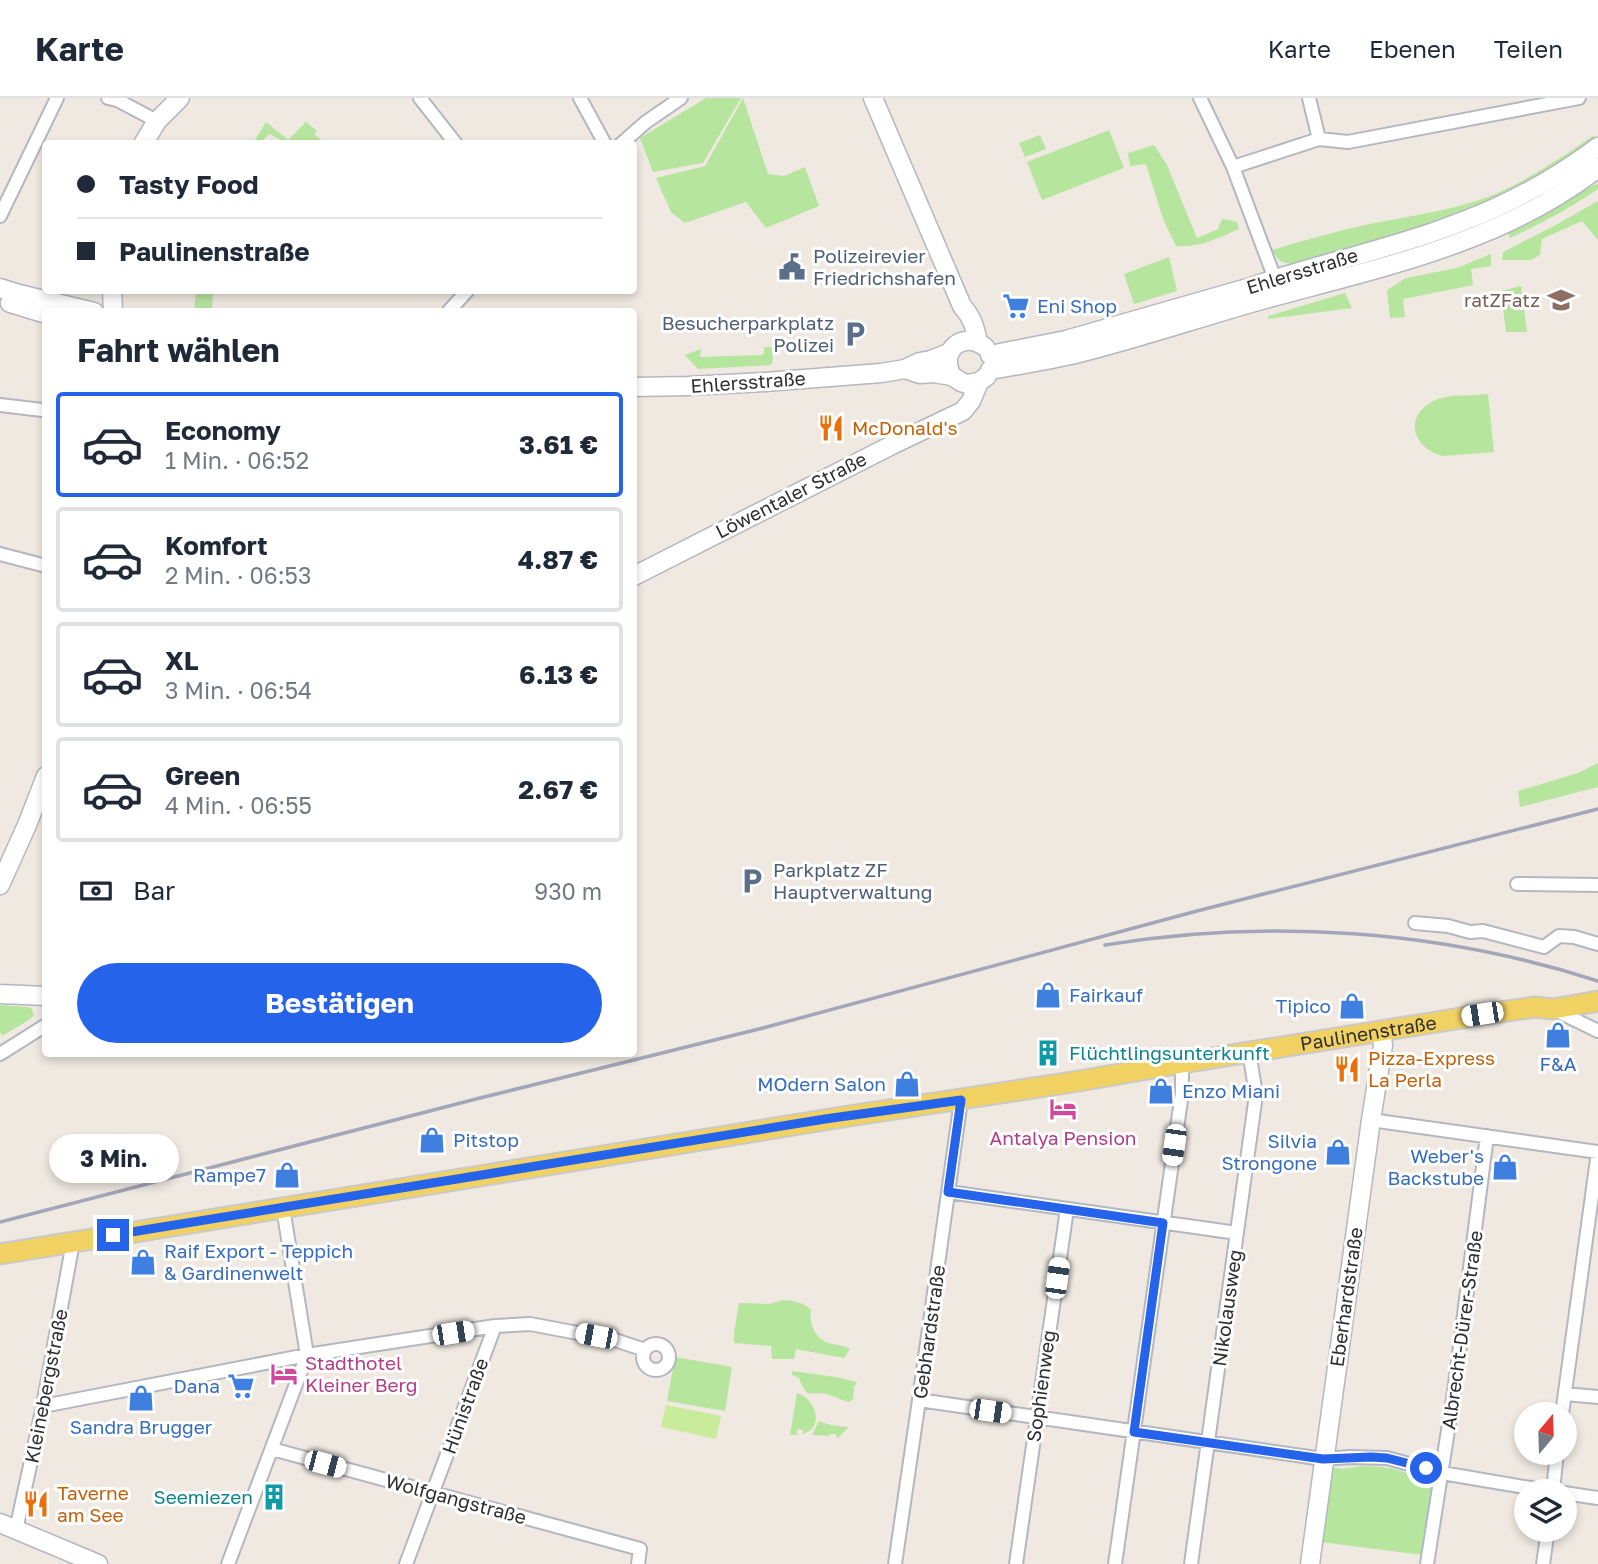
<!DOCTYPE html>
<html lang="de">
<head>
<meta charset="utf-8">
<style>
  :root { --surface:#fff; --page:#f6f6f7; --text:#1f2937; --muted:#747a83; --line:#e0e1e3; --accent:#2563eb }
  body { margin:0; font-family:"Golos Text",sans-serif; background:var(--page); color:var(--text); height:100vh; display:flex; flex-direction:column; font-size:26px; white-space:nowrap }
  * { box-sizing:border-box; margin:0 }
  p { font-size:23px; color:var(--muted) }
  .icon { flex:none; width:38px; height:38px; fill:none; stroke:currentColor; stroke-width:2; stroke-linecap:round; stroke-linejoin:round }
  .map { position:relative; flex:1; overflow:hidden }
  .panel { position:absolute; left:42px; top:210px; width:595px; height:749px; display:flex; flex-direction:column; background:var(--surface); border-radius:7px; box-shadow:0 4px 10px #0003 }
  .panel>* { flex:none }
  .banner { position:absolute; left:42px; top:42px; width:595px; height:154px; border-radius:7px; box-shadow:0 4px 10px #0003; display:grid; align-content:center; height:154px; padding:0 35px; background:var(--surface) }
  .needle { width:46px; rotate:19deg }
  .controls { position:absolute; left:1514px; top:1304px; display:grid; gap:14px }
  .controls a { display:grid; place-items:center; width:63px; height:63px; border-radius:50%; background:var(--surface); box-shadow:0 4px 10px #0003; font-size:35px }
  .end { position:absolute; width:32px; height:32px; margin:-16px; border:9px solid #2563eb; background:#fff; box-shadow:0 0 0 4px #fff }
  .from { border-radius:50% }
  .bubble { position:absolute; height:49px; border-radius:24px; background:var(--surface); box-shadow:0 4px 10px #0003; font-size:23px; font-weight:700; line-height:49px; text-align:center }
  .car { position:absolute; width:21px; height:42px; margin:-21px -10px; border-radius:9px; box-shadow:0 0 5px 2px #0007; background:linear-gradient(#fff 24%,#345 0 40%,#fff 0 76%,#345 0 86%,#fff 0) }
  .banner b { display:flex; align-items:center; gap:24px; height:66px; font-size:26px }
  .banner b+b { border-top:2px solid var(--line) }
  .banner i { width:18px; height:18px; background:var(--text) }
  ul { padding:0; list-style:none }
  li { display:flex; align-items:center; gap:21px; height:105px; margin:0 14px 10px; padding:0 21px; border:4px solid var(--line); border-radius:7px }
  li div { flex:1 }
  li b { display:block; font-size:26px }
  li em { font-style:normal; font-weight:700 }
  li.selected { border-color:var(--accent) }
  li>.icon { width:63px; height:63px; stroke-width:1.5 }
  h2 { padding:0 35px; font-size:32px; line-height:84px }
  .pay { display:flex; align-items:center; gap:18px; height:77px; padding:0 35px; font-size:26px }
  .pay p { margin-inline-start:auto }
  .cta { display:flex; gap:14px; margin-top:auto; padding:14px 35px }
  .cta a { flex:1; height:80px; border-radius:42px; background:var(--accent); color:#fff; font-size:28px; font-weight:700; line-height:80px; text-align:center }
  header { display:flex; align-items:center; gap:42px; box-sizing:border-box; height:98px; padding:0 35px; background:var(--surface); border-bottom:2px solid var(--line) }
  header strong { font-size:33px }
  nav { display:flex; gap:38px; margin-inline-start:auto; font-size:24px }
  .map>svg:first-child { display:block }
  .green { fill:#b6e59e }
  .pitch { fill:#c9ec9a }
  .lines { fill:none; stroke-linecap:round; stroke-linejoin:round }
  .street-casing { stroke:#b4b7c1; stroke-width:16 }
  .secondary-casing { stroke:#b4b7c1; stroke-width:21 }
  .primary-casing { stroke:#c9c9c9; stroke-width:23 }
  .street { stroke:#fff; stroke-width:12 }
  .secondary { stroke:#fff; stroke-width:18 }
  .primary { stroke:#f2d163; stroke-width:19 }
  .rail { stroke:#a3a6b8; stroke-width:3.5 }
  .route { stroke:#2563eb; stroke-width:9 }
  .labels { text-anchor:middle; stroke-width:6; stroke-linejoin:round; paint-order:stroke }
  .service-label { font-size:19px; fill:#4e5e75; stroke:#fff; text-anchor:start }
  .street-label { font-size:19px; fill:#2e2e2e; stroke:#fff }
  .education-label { font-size:19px; fill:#785e54; stroke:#fff; text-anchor:end }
  .shop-label { font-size:19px; fill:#366cbe; stroke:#fff; text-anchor:end }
  .food-label { font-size:19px; fill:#c56008; stroke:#fff; text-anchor:start }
  .culture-label { font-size:19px; fill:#0d838f; stroke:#fff; text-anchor:start }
  .hotel-label { font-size:19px; fill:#b23c85; stroke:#fff }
</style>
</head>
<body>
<header>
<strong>Karte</strong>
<nav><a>Karte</a><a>Ebenen</a><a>Teilen</a></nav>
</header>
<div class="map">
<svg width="1598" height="1466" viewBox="0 0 1598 1466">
  <rect width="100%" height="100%" fill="#efe9e1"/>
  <!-- green -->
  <path class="green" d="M706 0H741L703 65 653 74 640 40Z
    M743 0 768 76 784 78 805 69 819 108 766 130 746 104 685 125 671 114 656 80 705 68Z
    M266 24 288 42 306 24 317 33 314 36 325 45H296L297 43 287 45 269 36 261 44 263 45H253Z
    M1109 32 1124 70 1042 102 1027 64Z
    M1040 37 1046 51 1025 59 1019 45Z
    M1594 38 1596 41C1566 64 1534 86 1499 100 1434 128 1366 146 1299 166 1285 166 1279 165 1272 152 1305 142 1337 133 1370 126 1414 117 1459 112 1500 94 1532 79 1563 59 1591 39Z
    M1154 47 1167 67 1197 140 1218 131 1222 121 1237 124 1239 131C1219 140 1198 150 1176 148L1163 121 1146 66 1130 68 1128 55Z
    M1598 85V91C1570 110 1541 126 1510 140L1507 133Z
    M1598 103V142L1582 123 1542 141 1540 157 1531 162H1502L1503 154 1554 128Z
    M1491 156V168L1471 171 1473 187 1403 201 1405 219 1390 220 1387 192 1406 180 1457 170Z
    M1169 159 1177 193 1134 206 1124 176Z
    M1521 188 1527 234H1506L1501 193Z
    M196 193H213L212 213H194Z
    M1345 195 1352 210 1268 221V218Z
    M764 249H772L773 261 771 267 698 271 685 257 701 251 700 259 762 257 764 255Z
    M1488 296 1494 354 1443 358C1410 349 1403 315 1438 301 1451 296 1473 298 1488 296Z
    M1598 665V689L1520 709 1518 693 1578 675Z
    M0 907 27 909 31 910 34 917 29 922 2 938 0 934Z
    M783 1202C795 1203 803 1204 811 1212 809 1226 814 1240 828 1245 836 1247 843 1247 850 1251L844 1260 796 1251 794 1261H772L771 1248 734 1245V1234L739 1205 769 1206Z
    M675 1259 732 1269 725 1313 667 1303Z
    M792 1273 836 1279 857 1284 854 1289 853 1301 850 1304C842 1303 837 1299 829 1297 810 1291 808 1305 799 1280L792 1277Z
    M797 1295C816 1301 825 1329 803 1336V1332L798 1331 796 1336 801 1337H790Z
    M819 1323 830 1327 848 1329V1330L838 1340 836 1339V1336H830L829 1338 812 1337Z
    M1362 1368C1375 1368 1388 1369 1401 1373 1412 1376 1421 1382 1433 1385L1423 1457 1320 1444 1329 1369 1343 1371Z"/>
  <!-- pitch -->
  <path class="pitch" d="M666 1307 721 1318 716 1341 661 1329Z"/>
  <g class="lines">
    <!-- street casing -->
    <g class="street-casing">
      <path id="street" d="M108 0 117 2 157 23
        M420 0 456 46
        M580 0 605 46
        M1200 0 1233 69 1275 181
        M1309 0 1319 41
        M621 46 646 24 681 0
        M1233 69 1319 41 1348 44 1579 0
        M0 118 57 0
        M448 214 468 192
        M0 307 42 312
        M0 456 46 468
        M1517 786 1598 787
        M1415 825 1448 828 1470 834 1483 833 1544 849 1559 838 1574 839 1598 846
        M1553 911 1598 933
        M0 956 46 927
        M1371 1022 1598 1054
        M949 1094 1237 1135
        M643 1259a13 13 0 1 1 26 0a13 13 0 1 1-26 0Z
        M1565 1296 1598 1299
        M919 1302 1323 1361 1350 1359 1387 1360 1442 1375 1548 1393
        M43 1308 307 1257 495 1228 530 1226 615 1242 645 1252
        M1562 1316 1598 1054
        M272 1351 640 1451 638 1466
        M1553 1393 1557 1354
        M1564 1395 1598 1400
        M16 1432 43 1308 73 1144
        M228 1466 307 1257 283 1110
        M406 1466 495 1228
        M895 1466 919 1302 961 1002
        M1016 1466 1067 1111
        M1115 1466 1182 995V965
        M1191 1466 1256 997 1249 953
        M1427 1466 1454 1294 1487 1038
        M1543 1466 1548 1432"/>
    </g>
    <!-- secondary casing -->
    <g class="secondary-casing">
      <path id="secondary" d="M873 0 962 208C972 219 975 229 978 244
        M143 46 157 23 180 0
        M0 190 19 196 94 214
        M112 192 113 214
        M10 205 46 216
        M990 257 1066 242 1251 189 1275 181C1357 156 1450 136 1525 95 1551 82 1575 66 1598 49
        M905 271 920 276 933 275 952 278 961 284 967 286 979 284 987 278
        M990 272C1019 267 1050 262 1079 255 1139 240 1198 220 1258 203 1374 171 1501 146 1598 70
        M952 278C938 253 963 232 985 249
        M634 289 689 288 765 284 881 275 905 271 920 264 931 262 949 255
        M634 478 894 346 963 313 971 303 979 284
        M0 787 27 727 46 678
        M0 896 46 898
        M0 1425 98 1466
        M1310 1466 1371 1022 1383 947 1381 933"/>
    </g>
    <!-- primary casing -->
    <g class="primary-casing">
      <g id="primary">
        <path id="s1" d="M0 1156 849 1018 1079 983 1182 965 1486 916 1535 909 1553 911 1598 903"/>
      </g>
    </g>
    <!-- street -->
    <use href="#street" class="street"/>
    <!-- secondary -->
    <use href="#secondary" class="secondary"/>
    <!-- primary -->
    <use href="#primary" class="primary"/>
    <!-- rail -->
    <path class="rail" d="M1105 847C1269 820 1440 832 1598 883
      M0 1124 480 1000 763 930 1197 813 1598 711"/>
  </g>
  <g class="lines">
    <!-- route -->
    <path class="route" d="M113 1137 825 1021 961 1002 948 1094 1163 1125 1134 1334 1323 1361 1371 1359 1387 1360 1426 1370"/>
  </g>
  <!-- icons -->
  <defs>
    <g id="civic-bare" transform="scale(2.1)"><path d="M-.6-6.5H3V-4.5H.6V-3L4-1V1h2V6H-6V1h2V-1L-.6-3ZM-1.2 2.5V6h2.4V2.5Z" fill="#5c6f8a" stroke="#fff" stroke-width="2.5" paint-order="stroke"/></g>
    <g id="school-bare" transform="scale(2.1)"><path d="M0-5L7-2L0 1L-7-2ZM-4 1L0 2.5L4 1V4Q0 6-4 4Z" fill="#8d6e63" stroke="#fff" stroke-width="2.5" paint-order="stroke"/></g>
    <g id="supermarket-bare" transform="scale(2.1)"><path d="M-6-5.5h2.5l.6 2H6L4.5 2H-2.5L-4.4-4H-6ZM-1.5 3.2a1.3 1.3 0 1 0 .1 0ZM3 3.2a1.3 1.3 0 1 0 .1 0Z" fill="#3f7fe0" stroke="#fff" stroke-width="2.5" paint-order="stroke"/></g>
    <g id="parking-bare" transform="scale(2.1)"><path d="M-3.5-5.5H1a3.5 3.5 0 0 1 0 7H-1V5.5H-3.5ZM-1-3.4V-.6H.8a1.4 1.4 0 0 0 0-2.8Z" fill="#5c6f8a" stroke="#fff" stroke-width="2.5" paint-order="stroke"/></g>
    <g id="restaurant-bare" transform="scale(2.1)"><path d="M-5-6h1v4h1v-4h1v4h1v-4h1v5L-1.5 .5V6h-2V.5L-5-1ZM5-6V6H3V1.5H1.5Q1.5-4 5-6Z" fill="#e8710a" stroke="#fff" stroke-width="2.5" paint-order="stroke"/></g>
    <g id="shop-bare" transform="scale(2.1)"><path d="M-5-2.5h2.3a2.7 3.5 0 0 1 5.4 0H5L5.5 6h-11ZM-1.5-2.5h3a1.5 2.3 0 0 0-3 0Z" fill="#3f7fe0" stroke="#fff" stroke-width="2.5" paint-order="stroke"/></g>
    <g id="building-bare" transform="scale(2.1)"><path d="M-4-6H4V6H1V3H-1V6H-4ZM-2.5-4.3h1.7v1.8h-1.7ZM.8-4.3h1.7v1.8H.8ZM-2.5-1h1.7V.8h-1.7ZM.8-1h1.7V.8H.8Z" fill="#0f9aa8" stroke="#fff" stroke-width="2.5" paint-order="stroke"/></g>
    <g id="hotel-bare" transform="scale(2.1)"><path d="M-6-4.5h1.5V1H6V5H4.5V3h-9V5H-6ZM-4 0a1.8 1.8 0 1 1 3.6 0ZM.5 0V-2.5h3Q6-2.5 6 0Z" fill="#d1479c" stroke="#fff" stroke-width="2.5" paint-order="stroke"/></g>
  </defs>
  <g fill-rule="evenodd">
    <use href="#civic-bare" x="792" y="169"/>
    <use href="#school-bare" x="1561" y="202"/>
    <use href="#supermarket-bare" x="1016" y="208"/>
    <use href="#parking-bare" x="855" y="236"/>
    <use href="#restaurant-bare" x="831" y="330"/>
    <use href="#parking-bare" x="752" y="783"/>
    <use href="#shop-bare" x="1048" y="897"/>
    <use href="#shop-bare" x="1352" y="908"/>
    <use href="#shop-bare" x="1558" y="937"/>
    <use href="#building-bare" x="1048" y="955"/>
    <use href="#restaurant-bare" x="1347" y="971"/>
    <use href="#shop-bare" x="907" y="986"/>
    <use href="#shop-bare" x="1161" y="993"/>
    <use href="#hotel-bare" x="1063" y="1011"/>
    <use href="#shop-bare" x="432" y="1042"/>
    <use href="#shop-bare" x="1338" y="1054"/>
    <use href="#shop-bare" x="1505" y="1069"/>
    <use href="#shop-bare" x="287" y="1077"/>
    <use href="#shop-bare" x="143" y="1164"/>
    <use href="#hotel-bare" x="284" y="1276"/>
    <use href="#supermarket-bare" x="241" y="1288"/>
    <use href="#shop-bare" x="141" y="1300"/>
    <use href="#building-bare" x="274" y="1399"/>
    <use href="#restaurant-bare" x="36" y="1406"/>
  </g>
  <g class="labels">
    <!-- service labels -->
    <g class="service-label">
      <text x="813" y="165">Polizeirevier<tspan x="813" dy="22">Friedrichshafen</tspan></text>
      <text x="834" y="232" text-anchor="end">Besucherparkplatz<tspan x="834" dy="22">Polizei</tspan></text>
      <text x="773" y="779">Parkplatz ZF<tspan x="773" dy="22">Hauptverwaltung</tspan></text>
    </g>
    <!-- street labels -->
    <g class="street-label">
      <text transform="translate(1302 173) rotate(-17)" y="7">Ehlersstraße</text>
      <text transform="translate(748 284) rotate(-4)" y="7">Ehlersstraße</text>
      <text transform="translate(791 397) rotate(-27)" y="7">Löwentaler Straße</text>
      <text dy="7" stroke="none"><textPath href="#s1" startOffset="1386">Paulinenstraße</textPath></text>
      <text transform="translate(1346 1199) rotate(-82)" y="7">Eberhardstraße</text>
      <text transform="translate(1227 1210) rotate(-82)" y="7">Nikolausweg</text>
      <text transform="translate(1462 1232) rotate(-82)" y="7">Albrecht-Dürer-Straße</text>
      <text transform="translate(929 1234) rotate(-82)" y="7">Gebhardstraße</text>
      <text transform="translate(46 1288) rotate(-79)" y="7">Kleinebergstraße</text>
      <text transform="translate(1041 1288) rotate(-82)" y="7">Sophienweg</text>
      <text transform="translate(465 1308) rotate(-70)" y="7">Hünistraße</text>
      <text transform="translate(456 1401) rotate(15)" y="7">Wolfgangstraße</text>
    </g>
    <!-- education labels -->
    <g class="education-label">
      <text x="1540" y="209">ratZFatz</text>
    </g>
    <!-- shop labels -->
    <g class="shop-label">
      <text x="1037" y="215" text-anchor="start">Eni Shop</text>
      <text x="1069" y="904" text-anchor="start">Fairkauf</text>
      <text x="1331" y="915">Tipico</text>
      <text x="1558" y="973" text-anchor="middle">F&amp;A</text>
      <text x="886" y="993">MOdern Salon</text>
      <text x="1182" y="1000" text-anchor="start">Enzo Miani</text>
      <text x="453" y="1049" text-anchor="start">Pitstop</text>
      <text x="1317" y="1050">Silvia<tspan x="1317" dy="22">Strongone</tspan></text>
      <text x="1484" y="1065">Weber's<tspan x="1484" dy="22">Backstube</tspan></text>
      <text x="266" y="1084">Rampe7</text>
      <text x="164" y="1160" text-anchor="start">Raif Export - Teppich<tspan x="164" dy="22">&amp; Gardinenwelt</tspan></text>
      <text x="220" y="1295">Dana</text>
      <text x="141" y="1336" text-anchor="middle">Sandra Brugger</text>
    </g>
    <!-- food labels -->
    <g class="food-label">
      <text x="852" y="337">McDonald's</text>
      <text x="1368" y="967">Pizza-Express<tspan x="1368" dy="22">La Perla</tspan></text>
      <text x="57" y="1402">Taverne<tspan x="57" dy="22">am See</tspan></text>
    </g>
    <!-- culture labels -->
    <g class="culture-label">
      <text x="1069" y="962">Flüchtlingsunterkunft</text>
      <text x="253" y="1406" text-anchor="end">Seemiezen</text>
    </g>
    <!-- hotel labels -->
    <g class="hotel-label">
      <text x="1063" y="1047">Antalya Pension</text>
      <text x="305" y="1272" text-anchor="start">Stadthotel<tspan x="305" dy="22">Kleiner Berg</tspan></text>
    </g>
  </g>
</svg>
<div class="controls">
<a><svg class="needle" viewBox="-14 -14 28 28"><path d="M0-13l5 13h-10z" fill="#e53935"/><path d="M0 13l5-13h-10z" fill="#747a83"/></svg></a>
<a><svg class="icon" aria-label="layers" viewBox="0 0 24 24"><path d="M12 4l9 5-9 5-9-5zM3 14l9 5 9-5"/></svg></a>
</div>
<i class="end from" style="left:1426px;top:1370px"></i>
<i class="end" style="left:113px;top:1137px"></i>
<div class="bubble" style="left:49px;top:1036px;width:130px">3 Min.</div>
<i class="car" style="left:1482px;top:916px;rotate:261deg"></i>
<i class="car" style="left:1174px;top:1047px;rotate:188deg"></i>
<i class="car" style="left:1057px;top:1180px;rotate:8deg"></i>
<i class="car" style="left:453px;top:1235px;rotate:81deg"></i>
<i class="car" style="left:596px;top:1238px;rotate:281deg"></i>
<i class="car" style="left:990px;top:1313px;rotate:98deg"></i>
<i class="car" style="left:325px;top:1366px;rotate:105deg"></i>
<div class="banner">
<b><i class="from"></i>Tasty Food</b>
<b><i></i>Paulinenstraße</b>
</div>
<section class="panel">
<h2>Fahrt wählen</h2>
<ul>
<li class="selected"><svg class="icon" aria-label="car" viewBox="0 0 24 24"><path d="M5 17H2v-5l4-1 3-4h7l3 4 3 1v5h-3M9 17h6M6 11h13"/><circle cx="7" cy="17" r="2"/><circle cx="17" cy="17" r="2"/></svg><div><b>Economy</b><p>1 Min. · 06:52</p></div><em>3.61 €</em></li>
<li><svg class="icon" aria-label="car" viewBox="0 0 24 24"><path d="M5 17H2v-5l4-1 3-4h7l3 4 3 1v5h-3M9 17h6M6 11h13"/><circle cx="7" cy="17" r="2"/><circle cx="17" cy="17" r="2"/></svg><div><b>Komfort</b><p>2 Min. · 06:53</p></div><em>4.87 €</em></li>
<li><svg class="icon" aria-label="car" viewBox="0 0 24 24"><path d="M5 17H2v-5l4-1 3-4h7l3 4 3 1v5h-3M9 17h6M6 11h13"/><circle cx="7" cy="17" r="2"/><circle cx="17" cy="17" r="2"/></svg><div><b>XL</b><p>3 Min. · 06:54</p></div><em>6.13 €</em></li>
<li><svg class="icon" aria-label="car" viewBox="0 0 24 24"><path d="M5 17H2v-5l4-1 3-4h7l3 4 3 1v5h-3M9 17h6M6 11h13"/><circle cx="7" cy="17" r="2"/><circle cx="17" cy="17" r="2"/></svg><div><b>Green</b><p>4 Min. · 06:55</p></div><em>2.67 €</em></li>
</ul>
<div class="pay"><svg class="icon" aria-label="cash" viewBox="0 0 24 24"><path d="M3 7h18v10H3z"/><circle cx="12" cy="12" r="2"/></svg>Bar<p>930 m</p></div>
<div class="cta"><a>Bestätigen</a></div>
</section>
</div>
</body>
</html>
